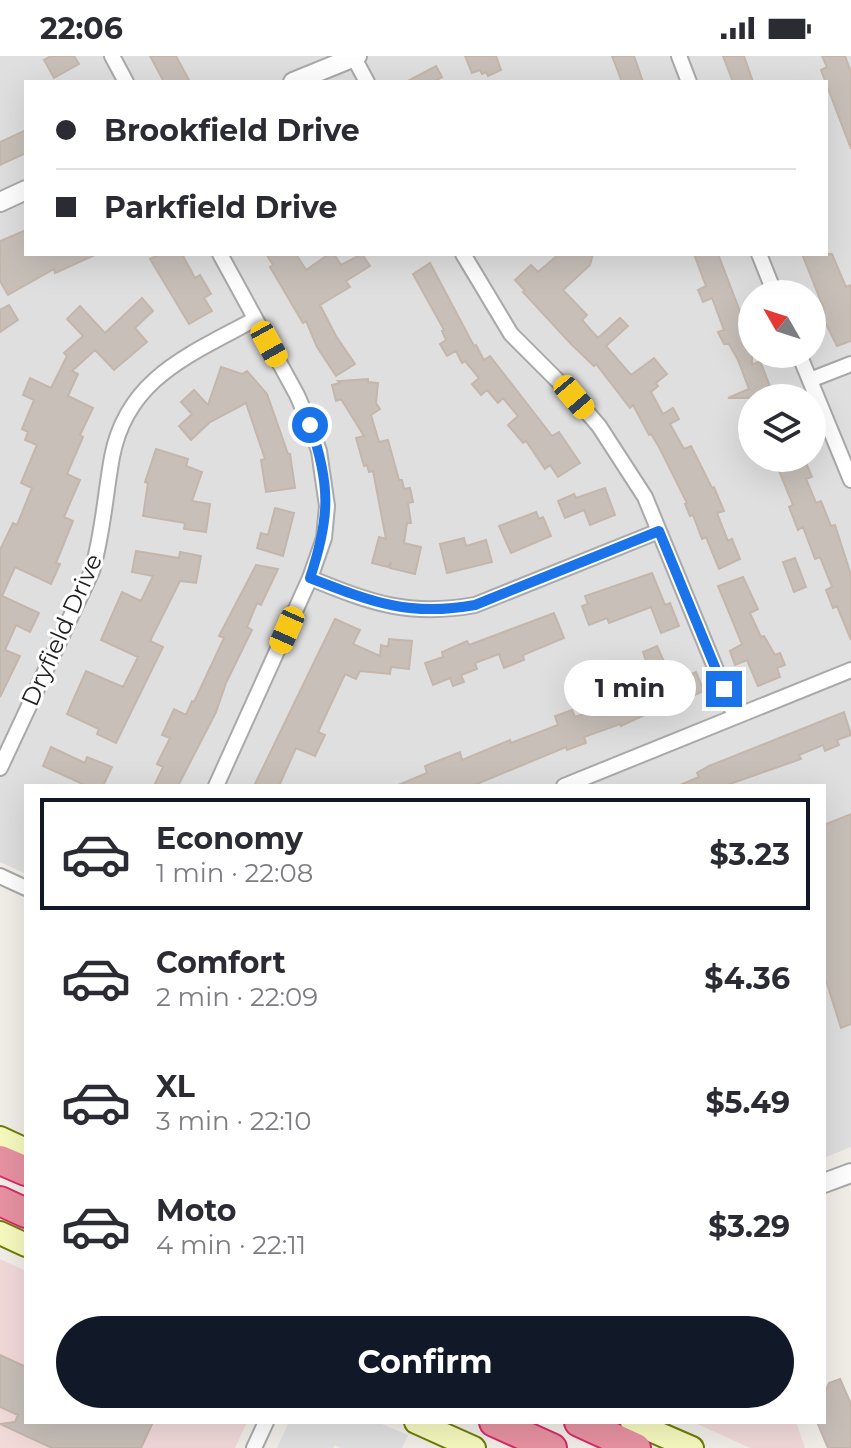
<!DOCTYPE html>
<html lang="en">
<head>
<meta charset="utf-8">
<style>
  :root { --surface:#fff; --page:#f7f7f7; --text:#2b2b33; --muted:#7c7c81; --line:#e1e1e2; --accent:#111827 }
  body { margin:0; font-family:Montserrat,sans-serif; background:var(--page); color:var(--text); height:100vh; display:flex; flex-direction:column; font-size:30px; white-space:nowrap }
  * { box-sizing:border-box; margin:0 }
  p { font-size:26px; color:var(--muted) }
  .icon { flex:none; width:44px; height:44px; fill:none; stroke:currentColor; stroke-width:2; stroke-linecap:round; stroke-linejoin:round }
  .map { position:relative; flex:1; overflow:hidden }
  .details { position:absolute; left:24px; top:728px; width:802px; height:640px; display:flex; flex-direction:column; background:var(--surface); border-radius:0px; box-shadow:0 8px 32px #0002 }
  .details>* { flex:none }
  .banner { position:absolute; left:24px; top:24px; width:804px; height:176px; border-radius:0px; box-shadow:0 8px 32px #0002; display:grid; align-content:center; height:176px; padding:0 32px; background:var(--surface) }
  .needle { width:52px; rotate:309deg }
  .controls { position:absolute; left:738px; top:224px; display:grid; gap:16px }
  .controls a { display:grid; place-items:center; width:88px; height:88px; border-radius:50%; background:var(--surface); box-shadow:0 8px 32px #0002; font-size:40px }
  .end { position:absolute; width:36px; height:36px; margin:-18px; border:10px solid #1a73e8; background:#fff; box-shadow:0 0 0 4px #fff }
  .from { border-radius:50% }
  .bubble { position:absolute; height:56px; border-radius:28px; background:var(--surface); box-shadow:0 8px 32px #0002; font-size:26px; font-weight:700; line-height:56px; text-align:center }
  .car { position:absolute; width:24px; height:48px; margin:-24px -12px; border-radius:10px; box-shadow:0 0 6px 2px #0007; background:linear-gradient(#f5c518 24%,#345 0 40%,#f5c518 0 76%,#345 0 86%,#f5c518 0) }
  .banner b { display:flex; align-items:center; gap:28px; height:76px; font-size:30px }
  .banner b+b { border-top:2px solid var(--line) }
  .banner i { width:20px; height:20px; background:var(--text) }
  ul { padding:14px 0 0; list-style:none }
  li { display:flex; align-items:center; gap:24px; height:112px; margin:0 16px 12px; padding:0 16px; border:4px solid transparent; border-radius:0px }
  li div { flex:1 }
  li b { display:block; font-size:30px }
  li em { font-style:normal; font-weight:700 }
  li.active { border-color:var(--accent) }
  li>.icon { width:72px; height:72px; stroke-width:1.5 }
  .primary-button { display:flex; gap:16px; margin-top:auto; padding:16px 32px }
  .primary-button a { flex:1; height:92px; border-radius:48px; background:var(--accent); color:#fff; font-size:32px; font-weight:700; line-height:92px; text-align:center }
  .status { display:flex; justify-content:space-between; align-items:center; height:56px; padding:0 40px; background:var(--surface); direction:ltr }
  .status svg { height:22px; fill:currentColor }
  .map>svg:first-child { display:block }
  .residential { fill:#e0dfdf; fill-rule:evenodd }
  .commercial { fill:#f2dad9 }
  .parking { fill:#e2e2e2 }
  .building { fill:#c7bfb8; stroke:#c4b6ab; stroke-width:2 }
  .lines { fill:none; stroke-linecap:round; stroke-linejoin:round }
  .minor-casing { stroke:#a9a9a9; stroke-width:18 }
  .tertiary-casing { stroke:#a9a9a9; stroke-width:22 }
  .secondary-casing { stroke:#707d05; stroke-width:26 }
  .motorway-casing { stroke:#dc2a67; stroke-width:32 }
  .minor { stroke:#fff; stroke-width:14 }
  .tertiary { stroke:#fff; stroke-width:18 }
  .secondary { stroke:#f7fabf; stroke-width:22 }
  .motorway { stroke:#e892a2; stroke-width:28 }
  .route { stroke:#1a73e8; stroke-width:10 }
  .labels { text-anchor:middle; stroke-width:6; stroke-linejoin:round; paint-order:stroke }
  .street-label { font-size:24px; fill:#222; stroke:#fff }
</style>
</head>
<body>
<div class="status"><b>22:06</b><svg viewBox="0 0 49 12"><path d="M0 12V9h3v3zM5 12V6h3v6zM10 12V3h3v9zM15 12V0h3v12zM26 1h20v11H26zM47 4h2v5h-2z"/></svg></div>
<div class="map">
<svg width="851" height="1392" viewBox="0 0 851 1392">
  <rect width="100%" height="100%" fill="#f2efe9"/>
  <!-- residential -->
  <path class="residential" d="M0 0H851V1091L824 1102V730H26V818L0 806ZM26 26H826V198H26ZM752 238H812V298H752ZM752 342H812V402H752Z"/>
  <!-- commercial -->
  <path class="commercial" d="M0 1203 26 1215V1366H247L235 1392H0Z
    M693 1366H796L805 1392H750Z"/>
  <!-- parking -->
  <path class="parking" d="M289 1366H377L408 1379 402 1392H341L335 1389 333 1392H277Z"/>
  <!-- building -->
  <path class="building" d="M51 0H74L79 8 54 22 44 4Z
    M150 0H176L190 26H164Z
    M465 0H496L501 14 488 20 486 16 482 18 480 14 472 17Z
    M612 0H634L643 26H622Z
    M723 0H744L753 26H733Z
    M822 0H845L851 16V93L821 14 827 11Z
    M436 10 442 21 433 26H406Z
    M26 74V97L0 109V86Z
    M26 174V198H97L55 217 54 213 8 239 0 225V185Z
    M160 198H182L195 222 200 219 211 238 204 242 212 255 189 268 150 203Z
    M266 198H296L306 214 329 198H334L341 209 362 198 370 210 346 225 350 231 320 249 336 280 355 308 336 320 317 291 306 265 303 267 270 211 273 209Z
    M559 198H593L590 209 563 234 587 259 582 264 598 282 620 262 628 270 606 290 631 319 654 302 667 318 656 327 658 330 651 336 663 358 673 352 679 363 670 368 684 393 691 390 712 432 714 431 724 455 717 457 728 485 732 483 740 503 719 513 706 481 702 483 693 459 690 460 685 448 687 447 659 391 651 378 649 379 633 349 630 352 596 308 594 310 571 288 523 236 525 235 515 224 531 209 538 216Z
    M694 198H718L752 287V309L760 305 773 338 763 342H728L749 333 738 304 729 288H724L718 276 724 274 712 242 703 246 698 234 706 230Z
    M802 198H832L846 231 851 229V285L837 290 826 268 823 269 818 255 824 253Z
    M430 207 474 290 476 289 484 304 490 300 552 380 559 376 580 407 558 421 550 409 545 413 526 385 523 387 508 369 518 360 503 342 498 347 487 334 481 339 472 328 479 322 465 305 462 307 456 295 447 300 440 288 446 284 442 275 444 274 413 218Z
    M142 242 153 255 135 272 147 286 114 314 95 294 72 315 78 318 68 340 93 352 80 379 83 381 67 418 80 424 64 461 73 465 56 507 60 508 51 528 15 511 2 540 39 557 30 576 16 569 5 594 20 600 0 641V494L13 467 17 469 32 432 21 427 37 389 25 384 28 376 22 373 34 344 23 339 30 322 51 332 67 300 64 297 83 280 67 263 80 250 105 277Z
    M9 249 18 264 0 276V254Z
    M221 311 242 318 247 315 267 338 288 398H290L295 432 266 436 261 404 265 403 246 347 210 366 191 384 179 370 192 358 181 346 194 334 208 349Z
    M368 323V326L378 327 376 347 380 353 371 359 379 386 388 384 399 424H402L404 433 410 432 413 446 408 447 411 467H407L404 487 421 491 415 518 390 512 391 506 388 511 372 507 379 481 386 483 373 415 369 416 367 409 364 410 356 382 364 380 341 343 336 345 332 329 340 327 338 325Z
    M156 393 188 403 186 410 202 416 192 445 210 448 206 476 184 473 185 467 143 460 148 427 145 426Z
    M782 402H804L812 421 806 423 816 447 821 445 831 470 835 469 851 519V584L837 550 833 552 826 534 832 531 820 501 815 503 803 471 798 474 789 451 793 449 775 405Z
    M605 432 615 459 590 469 584 454 565 462 558 445 574 438 576 442Z
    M275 452 294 457 283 500 257 492 261 477 268 479Z
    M536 456 539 463 543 461 551 480 511 497 499 470Z
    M464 482 466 490 486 484 492 506 447 517 440 488Z
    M136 495 179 502 180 496 201 500 196 527 180 525 150 585 163 591 116 687 97 678 99 673 67 658 86 615 123 631 138 601 101 584 122 536 141 545 153 520 132 516Z
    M795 502 806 531 794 536 783 506Z
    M256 509 278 513 261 549 257 547 247 571 252 574 226 627 216 656 178 730H154L163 711 157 708 170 682 162 679 174 653 186 659 192 645 194 646 224 582 219 580Z
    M652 517 665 549 670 547 679 570 661 577 651 551 609 567 607 562 589 569 582 550 588 548 585 540Z
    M743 521 758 553 750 557 761 581 764 580 775 599 780 597 785 609 777 612 780 621 758 630 747 604 735 609 730 595 742 588 718 530Z
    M554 557 564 582 523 599 524 604 504 612 499 598 475 607 477 613 461 619 464 626 453 630 450 622 433 629 425 607 443 601 442 596 467 585 469 589Z
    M335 563 360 574 353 588 380 600 381 589 388 591 389 583 412 585 409 613 391 611 390 618 360 615 356 623 345 618 318 676 325 679 315 700 296 692 279 730H254Z
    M657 590 670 619 684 613 687 620 696 616 704 635 670 649 664 636 657 639 643 596Z
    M640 635 649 657 621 670 620 668 584 681 586 687 567 694 566 691 472 730H396L427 717 425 710 460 696 462 704 510 684 511 687 558 669 555 660 572 654 575 661 600 652 601 654 627 644 626 641Z
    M844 656 851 679 837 684 839 689 825 695 823 689 799 699 801 703 724 730H678L699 721 697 717 709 710Z
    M51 691 85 707 87 701 112 711 103 730H87L43 710Z
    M851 758V968L841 972 824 918V769Z
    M0 1299 26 1311V1366H153L141 1392H52L0 1368 15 1366 18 1359 0 1351Z
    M840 1323 851 1348V1392H828L817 1366H824V1339L829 1327Z"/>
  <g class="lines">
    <!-- minor casing -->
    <g class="minor-casing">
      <path id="minor" d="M112 0 126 26
        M353 0 367 26
        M679 0 689 26
        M463 198 511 278 574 341 599 370 645 441 735 660
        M759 198 775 238
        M799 298 851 424
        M810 324 851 308
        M310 522C371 547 409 561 475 549L659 475
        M0 712 92 515C103 477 105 440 112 401 127 321 192 298 255 263
        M216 730 310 522 324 482 327 450 319 395 310 369 297 339 220 198
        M564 730 851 614
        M0 820 26 832
        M254 1392 266 1366"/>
    </g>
    <!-- tertiary casing -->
    <g class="tertiary-casing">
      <path id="tertiary" d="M293 26 357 0
        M0 146 26 134
        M824 1127 851 1117"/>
    </g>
    <!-- secondary casing -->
    <g class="secondary-casing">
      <path id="secondary" d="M0 1082 26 1094
        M0 1177 26 1189
        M416 1366 474 1392
        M632 1366 692 1392"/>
    </g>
    <!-- motorway casing -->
    <g class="motorway-casing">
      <path id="motorway" d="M0 1104 26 1115
        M0 1145 26 1157
        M494 1366 552 1392
        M579 1366 636 1392"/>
    </g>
    <!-- minor -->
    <use href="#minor" class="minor"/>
    <!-- tertiary -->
    <use href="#tertiary" class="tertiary"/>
    <!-- secondary -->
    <use href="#secondary" class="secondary"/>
    <!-- motorway -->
    <use href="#motorway" class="motorway"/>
  </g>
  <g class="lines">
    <!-- route -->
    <path class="route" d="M310 369C331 429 330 462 310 522 372 546 409 561 475 549L659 475 724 633"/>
  </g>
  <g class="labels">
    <!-- street labels -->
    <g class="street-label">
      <text transform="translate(62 574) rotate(-66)" y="8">Dryfield Drive</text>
    </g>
  </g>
</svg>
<div class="controls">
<a><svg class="needle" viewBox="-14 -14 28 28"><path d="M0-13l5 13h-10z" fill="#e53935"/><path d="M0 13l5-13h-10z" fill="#7c7c81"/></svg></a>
<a><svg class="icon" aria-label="layers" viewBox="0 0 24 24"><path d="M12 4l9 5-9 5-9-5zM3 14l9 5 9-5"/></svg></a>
</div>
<i class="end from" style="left:310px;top:369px"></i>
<i class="end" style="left:724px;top:633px"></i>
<div class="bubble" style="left:564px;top:604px;width:132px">1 min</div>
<i class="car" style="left:269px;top:288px;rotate:151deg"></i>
<i class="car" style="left:574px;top:341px;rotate:140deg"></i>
<i class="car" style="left:287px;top:574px;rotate:204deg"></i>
<div class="banner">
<b><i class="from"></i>Brookfield Drive</b>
<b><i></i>Parkfield Drive</b>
</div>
<section class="details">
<ul>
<li class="active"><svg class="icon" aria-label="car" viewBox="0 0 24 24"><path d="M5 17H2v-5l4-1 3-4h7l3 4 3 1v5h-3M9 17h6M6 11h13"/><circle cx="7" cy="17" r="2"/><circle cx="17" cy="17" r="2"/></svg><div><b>Economy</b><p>1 min · 22:08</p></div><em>$3.23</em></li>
<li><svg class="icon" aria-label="car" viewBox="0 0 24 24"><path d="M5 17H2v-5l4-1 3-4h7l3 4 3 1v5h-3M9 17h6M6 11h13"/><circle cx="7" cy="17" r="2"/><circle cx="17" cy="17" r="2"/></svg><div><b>Comfort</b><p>2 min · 22:09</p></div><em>$4.36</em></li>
<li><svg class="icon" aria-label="car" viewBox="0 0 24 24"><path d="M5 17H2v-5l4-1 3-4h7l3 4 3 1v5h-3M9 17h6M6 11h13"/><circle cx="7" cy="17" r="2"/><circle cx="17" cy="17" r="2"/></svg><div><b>XL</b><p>3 min · 22:10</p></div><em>$5.49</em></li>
<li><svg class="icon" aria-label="car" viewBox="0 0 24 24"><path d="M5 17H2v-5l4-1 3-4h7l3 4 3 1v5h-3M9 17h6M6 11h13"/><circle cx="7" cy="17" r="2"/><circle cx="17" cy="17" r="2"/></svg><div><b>Moto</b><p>4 min · 22:11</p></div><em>$3.29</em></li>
</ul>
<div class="primary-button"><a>Confirm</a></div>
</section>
</div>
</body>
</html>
